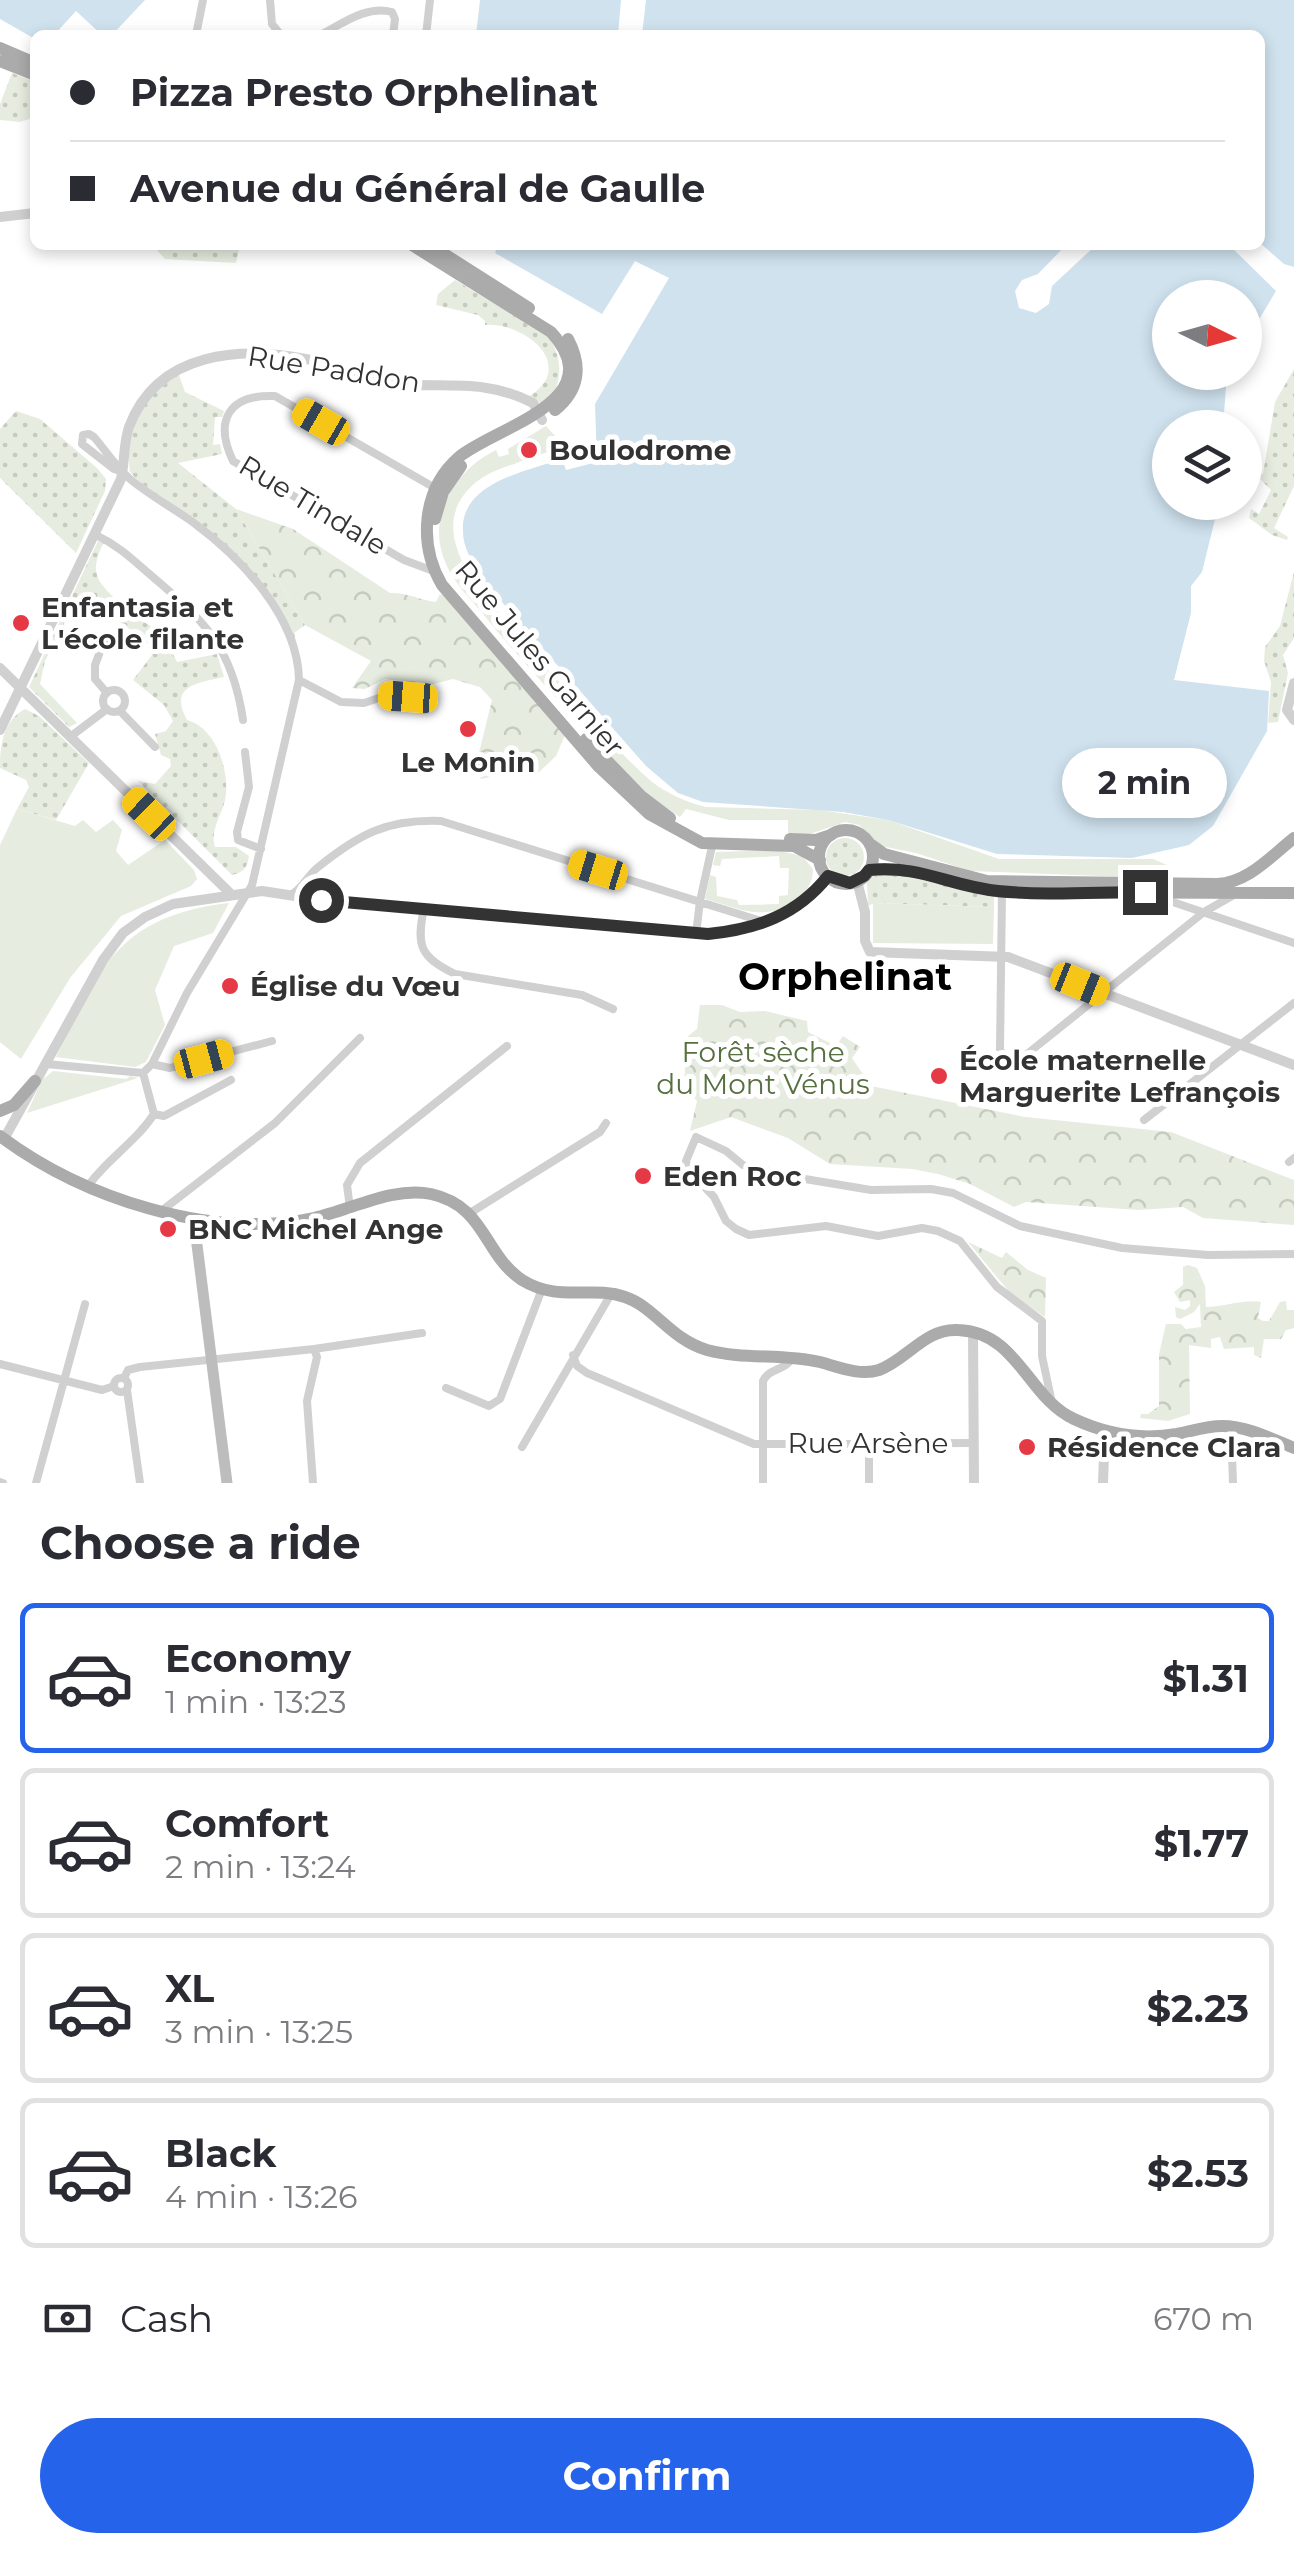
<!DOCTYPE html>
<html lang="en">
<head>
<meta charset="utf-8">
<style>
  :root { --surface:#fff; --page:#f2f2f3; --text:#2b2b33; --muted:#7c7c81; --line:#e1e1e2; --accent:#2563eb }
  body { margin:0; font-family:Montserrat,sans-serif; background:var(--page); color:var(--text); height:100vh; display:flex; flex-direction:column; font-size:38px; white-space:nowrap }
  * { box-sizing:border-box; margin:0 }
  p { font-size:32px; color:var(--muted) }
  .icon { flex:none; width:55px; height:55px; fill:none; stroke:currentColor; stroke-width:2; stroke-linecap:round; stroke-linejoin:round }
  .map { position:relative; height:1483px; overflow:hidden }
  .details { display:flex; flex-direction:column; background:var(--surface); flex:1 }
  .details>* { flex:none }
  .top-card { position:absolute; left:30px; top:30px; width:1235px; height:220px; border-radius:15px; box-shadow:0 5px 15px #0003; display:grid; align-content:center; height:220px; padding:0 40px; background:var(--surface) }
  .needle { width:65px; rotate:95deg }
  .tools { position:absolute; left:1152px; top:280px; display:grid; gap:20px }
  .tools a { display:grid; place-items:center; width:110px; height:110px; border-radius:50%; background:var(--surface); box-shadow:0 5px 15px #0003; font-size:50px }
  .end { position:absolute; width:45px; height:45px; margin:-22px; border:12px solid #333; background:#fff; box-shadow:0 0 0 5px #fff }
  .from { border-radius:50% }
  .bubble { position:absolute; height:70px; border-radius:35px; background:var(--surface); box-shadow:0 5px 15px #0003; font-size:32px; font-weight:700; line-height:70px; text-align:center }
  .car { position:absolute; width:30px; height:60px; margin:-30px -15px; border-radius:12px; box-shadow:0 0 8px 2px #0007; background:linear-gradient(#f5c518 24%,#345 0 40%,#f5c518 0 76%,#345 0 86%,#f5c518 0) }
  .top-card b { display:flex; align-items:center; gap:35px; height:95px; font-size:38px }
  .top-card b+b { border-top:2px solid var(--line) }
  .top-card i { width:25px; height:25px; background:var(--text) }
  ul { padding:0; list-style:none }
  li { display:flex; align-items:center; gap:30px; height:150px; margin:0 20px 15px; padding:0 20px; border:5px solid var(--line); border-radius:15px }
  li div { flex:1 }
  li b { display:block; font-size:38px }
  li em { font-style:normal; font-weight:700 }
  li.selected { border-color:var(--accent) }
  li>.icon { width:90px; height:90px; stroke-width:1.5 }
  h2 { padding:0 40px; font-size:45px; line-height:120px }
  .pay { display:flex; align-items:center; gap:25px; height:110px; padding:0 40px; font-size:38px }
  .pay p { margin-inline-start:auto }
  .button { display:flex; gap:20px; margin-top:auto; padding:20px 40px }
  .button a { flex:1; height:115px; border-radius:60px; background:var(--accent); color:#fff; font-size:40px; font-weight:700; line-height:115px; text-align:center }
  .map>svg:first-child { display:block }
  .grass { fill:url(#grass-dots) }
  .forest { fill:url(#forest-crowns) }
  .park { fill:#e6ecdf }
  .water { fill:#cfe2ee }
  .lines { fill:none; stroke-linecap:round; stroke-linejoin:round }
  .minor { stroke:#d0d0d0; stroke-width:8 }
  .tertiary { stroke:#d0d0d0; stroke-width:10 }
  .secondary { stroke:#bdbdbd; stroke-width:11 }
  .primary { stroke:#ababab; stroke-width:12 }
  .route { stroke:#333; stroke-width:12 }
  .poi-dot { fill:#e63946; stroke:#fff; stroke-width:4 }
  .labels { text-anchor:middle; stroke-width:10; stroke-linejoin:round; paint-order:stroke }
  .street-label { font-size:28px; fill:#333; stroke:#fff }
  .poi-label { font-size:28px; font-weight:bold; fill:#333; stroke:#fff; text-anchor:start }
  .park-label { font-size:28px; fill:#56703f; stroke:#fff }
  .district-label { font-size:38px; font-weight:bold; fill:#000; stroke:#fff }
</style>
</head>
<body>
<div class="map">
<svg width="1294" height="1483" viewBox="0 0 1294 1483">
  <defs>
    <pattern id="grass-dots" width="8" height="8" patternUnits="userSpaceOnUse" patternTransform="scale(2.5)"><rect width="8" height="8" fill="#e6ecdf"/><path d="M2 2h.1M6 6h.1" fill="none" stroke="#c6cbc0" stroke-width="1.8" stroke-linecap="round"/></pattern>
    <pattern id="forest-crowns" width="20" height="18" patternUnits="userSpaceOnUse" patternTransform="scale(2.5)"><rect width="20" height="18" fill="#e6ecdf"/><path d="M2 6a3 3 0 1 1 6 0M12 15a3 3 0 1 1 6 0" fill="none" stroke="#c6cbc0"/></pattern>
  </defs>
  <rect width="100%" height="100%" fill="#fff"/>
  <!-- grass -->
  <path class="grass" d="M12 73 35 82V117L20 122 0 120V104Z
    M152 245H240L236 263 165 259Z
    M455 280 549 337C563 359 564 386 544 405L528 397C579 366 525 322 485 325V321L478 315 436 305 438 294Z
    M1294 369V486L1274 528 1288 537 1287 540 1272 535 1249 518 1251 509 1259 514 1271 490 1254 473 1263 474 1275 402Z
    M179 375 185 392 224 411 222 417H215L213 445 220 444 222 454 178 463 236 509 305 625 294 633 302 665C284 616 259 571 217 537 190 515 153 498 130 472 124 436 144 390 179 375Z
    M16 411 40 419 98 469 106 479 105 491 76 553 0 478V429Z
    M98 541 107 543 103 544C83 584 110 586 129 617 153 621 167 640 177 662L217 654 224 677C198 683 168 685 187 720 215 728 228 766 226 793 225 813 209 827 215 847H236L249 856C247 868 244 872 232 875L138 781 155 784 171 766 170 759 161 755 155 734 166 731 173 721 164 705 133 680 152 655 145 637C116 625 108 604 75 602L45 661 40 684 77 723 69 727 29 687Z
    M1294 572V638L1283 655 1288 673 1278 722 1268 723 1271 682 1264 661 1265 647 1280 626Z
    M25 709 39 716 89 763 56 820 17 809 29 787 26 780 0 768C0 745 3 721 25 709Z
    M826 857a19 19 0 1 1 38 0a19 19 0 1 1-38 0Z
    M891 871 994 896V907L874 903 868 906 867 879Z"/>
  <!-- forest -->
  <path class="forest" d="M236 509 293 529 390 593C407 592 419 600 436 602L440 594 447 597 565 735 556 756 536 775 509 773 481 779 476 765 492 700 480 687 453 679 422 687 404 681 385 679 365 689 352 688 371 661 305 625Z
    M700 1005H722L740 1012 765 1011 807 1021 808 1032 836 1046 843 1036 860 1047 852 1058 871 1086 1025 1117 1171 1132 1294 1180V1225L1203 1218 1183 1207 1138 1210 1026 1202 1014 1207 970 1184 938 1174 912 1169 830 1164 788 1138 731 1117 690 1131 697 1101 684 1086 687 1037 697 1029Z
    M968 1242 1002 1258 1006 1252 1028 1270 1046 1278 1045 1317 1011 1294Z
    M1188 1265 1197 1268 1205 1286 1206 1307C1225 1307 1243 1299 1261 1302L1258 1318 1263 1321H1269L1280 1302 1286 1301 1287 1310H1294V1328L1286 1330 1281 1339H1264L1261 1358 1254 1355V1347L1224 1349 1220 1337 1211 1339V1348L1189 1345 1190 1414 1168 1421 1140 1418 1141 1414H1148L1159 1406V1354L1166 1324H1181L1186 1329 1201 1327 1200 1304 1194 1312 1180 1319 1176 1317 1175 1307 1185 1310 1190 1306V1300L1180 1302 1174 1292 1183 1285V1267Z"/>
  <!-- park -->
  <path class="park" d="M546 426 557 438 559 451C542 451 524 461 508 466 472 477 444 505 456 545 466 583 503 615 527 644 567 690 605 741 651 781 667 794 686 802 706 807L819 810 888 820 999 859H1153L1167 865 1171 878C1157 874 1139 869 1127 877L970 871 916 853 881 846 859 825 845 822 807 835 788 833V820H729L686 809 680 817 645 793 608 754 607 747 596 736H590C554 695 517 656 483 614 470 598 454 583 446 564 425 517 454 471 496 450L499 457 509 454 508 449Z
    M17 809 75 826 83 820 96 832 113 820 122 830 116 851 128 865 165 840 194 870 197 879 191 886 121 916 70 978 21 1059 0 1042V845Z
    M776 850 802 856 813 869C813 899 781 915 754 912 737 910 721 903 705 899L710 875 716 877 717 896 737 900 739 905 779 904V896L788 895 789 868H780L779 856 722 859 720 866 713 865 716 852Z
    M229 903 213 933 174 946 155 990 165 1025 146 1062 135 1067 56 1057C99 965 121 916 229 903Z
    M873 903 994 907 993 944 873 943Z
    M53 1071 126 1079 130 1076 138 1078 27 1113 42 1080Z"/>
  <!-- water -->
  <path class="water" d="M0 0H145L112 35H102L76 11 54 35H35V39L0 19Z
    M480 0H621L618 35H476Z
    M646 0H1294V267L1284 264 1260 243V35H642Z
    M498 245H1066L1038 274 1022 280 1015 291 1019 308 1036 313 1049 304 1052 286 1096 245H1229L1276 291 1245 343V298H1170V372L1227 373 1223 427 1170 428V502L1219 503 1202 572 1191 586V613L1174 680 1269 691 1267 731 1213 826 1189 845 1132 858 997 854 888 820 843 812 703 802 678 793 646 766 479 576C473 562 463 548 463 532 459 483 527 471 562 459L566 470 597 462 595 404 669 278 635 261 602 314 495 253Z"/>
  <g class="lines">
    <!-- minor -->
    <path class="minor" d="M270 0 272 24 281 35
      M196 35 203 0
      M320 35C342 24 366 5 392 12L395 19 393 35
      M426 35 430 0
      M435 488 275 396C228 394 214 421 233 461L404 560 436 572
      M96 535C117 545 130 557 147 572 202 619 232 644 243 720
      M106 636 95 665V679L107 693
      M299 680 341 702 364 703 385 696 432 699
      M103 701a11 11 0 1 1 22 0a11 11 0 1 1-22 0Z
      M120 711 155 747
      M70 737 107 709
      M245 752 249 787 237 832 238 840 261 849
      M1002 892 1000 1049 1004 1057 1016 1060 1027 1054 1204 912 1232 896
      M290 895C301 891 307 876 317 868 359 834 387 819 441 821L764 922
      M1152 895 1294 943
      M424 908C416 946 420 957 455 974L582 995 613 1009
      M696 934 700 901 713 842
      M46 1064 143 1073 152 1064 187 993 252 885 299 680C298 617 241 558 194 523 173 508 149 495 130 479 116 467 106 451 94 437L89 434 83 435 82 444 114 469 123 472
      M152 1064 170 1068 272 1041
      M154 1114 164 1116 231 1080
      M1144 1120 1294 1003
      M1289 1162 1294 1158
      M88 1186C107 1159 136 1142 154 1114L143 1073
      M350 1208 347 1185 360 1163 507 1046
      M160 1212 275 1123 360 1038
      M470 1213 600 1132 606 1123
      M573 1355 577 1366 587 1373 754 1444 973 1443
      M0 1364 102 1390 114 1386
      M114 1385a7 7 0 1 1 14 0a7 7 0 1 1-14 0Z
      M124 1378 128 1370 140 1367 314 1349
      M446 1388 489 1406 500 1399 542 1289
      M127 1390 140 1483
      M1052 1403 1042 1356V1321L997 1287 960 1241 938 1231 922 1228 878 1236 826 1226 749 1235 736 1229 726 1221 714 1197 689 1170 686 1161 696 1137 726 1151 743 1165 781 1175 871 1190 931 1189 953 1193 1020 1226 1122 1248 1208 1255 1294 1254
      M1231 1427 1233 1483
      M522 1447 611 1294
      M0 1482 3 1483
      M36 1483 85 1304
      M313 1483 307 1401 317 1357 314 1349 422 1333
      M763 1483V1381C769 1368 784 1371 792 1359
      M869 1483V1443"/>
    <!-- tertiary -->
    <path class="tertiary" d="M0 217 35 213
      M0 668 232 895
      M1294 683 1287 710 1294 720
      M0 730 121 479C125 462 123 445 129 427 158 350 242 346 311 360 336 365 358 379 384 383 438 390 481 376 533 403L542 420
      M857 881 865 912V941L870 952 1008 957 1294 1065
      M4 1139 103 960 123 933 145 917 173 904 262 891 321 900 708 934C758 929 796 916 828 876
      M973 1332 974 1483
      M1103 1483 1105 1430"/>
    <!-- secondary -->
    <path class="secondary" d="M194 1221 227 1483"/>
    <!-- primary -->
    <path class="primary" d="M0 48 35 63
      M0 61 35 75
      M412 245 551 332C614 401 495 427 459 457 422 489 418 544 442 585L599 767 649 814 702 843 794 846 820 860
      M430 245 529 308
      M555 410C580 390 582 365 568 339
      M435 519 443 492 461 466
      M586 739 641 796 670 818
      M819 857a27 27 0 1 1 54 0a27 27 0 1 1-54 0Z
      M790 839 816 840 831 835
      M870 844 884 854 987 881 1217 884C1248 883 1271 856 1294 838
      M869 870C918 865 955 885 1002 892L1294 893
      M0 1111 14 1105 35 1081
      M0 1136C83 1198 210 1240 314 1218 351 1210 393 1186 431 1194 486 1206 483 1254 522 1280 559 1303 592 1285 625 1297 655 1307 670 1339 707 1350 744 1360 783 1353 820 1362 838 1367 860 1376 879 1370 907 1360 925 1328 958 1330 1018 1332 1027 1397 1074 1419 1106 1434 1142 1440 1177 1434 1192 1431 1207 1426 1222 1426 1247 1426 1272 1439 1294 1448"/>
  </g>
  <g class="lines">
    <!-- route -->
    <path class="route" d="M321 900 708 934C757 929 797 915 828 876L850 883 864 876 869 870C922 865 948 886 998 891 1046 896 1097 892 1145 892"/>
  </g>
  <!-- markers -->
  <g class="poi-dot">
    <circle cx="529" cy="450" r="10"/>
    <circle cx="21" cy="623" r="10"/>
    <circle cx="468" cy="729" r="10"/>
    <circle cx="230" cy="986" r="10"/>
    <circle cx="939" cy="1076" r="10"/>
    <circle cx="643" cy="1176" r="10"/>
    <circle cx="168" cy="1229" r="10"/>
    <circle cx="1027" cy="1447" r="10"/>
  </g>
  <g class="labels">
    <!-- street labels -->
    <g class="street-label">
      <text transform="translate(334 369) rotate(9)" y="10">Rue Paddon</text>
      <text transform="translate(313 505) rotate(31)" y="10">Rue Tindale</text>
      <text transform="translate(540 658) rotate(50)" y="10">Rue Jules Garnier</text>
      <text x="868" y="1453">Rue Arsène</text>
    </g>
    <!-- poi labels -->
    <g class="poi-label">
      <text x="549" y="460">Boulodrome</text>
      <text x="41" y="617">Enfantasia et<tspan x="41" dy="32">L'école filante</tspan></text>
      <text x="468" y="772" text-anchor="middle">Le Monin</text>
      <text x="250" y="996">Église du Vœu</text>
      <text x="959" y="1070">École maternelle<tspan x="959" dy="32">Marguerite Lefrançois</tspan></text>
      <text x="663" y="1186">Eden Roc</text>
      <text x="188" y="1239">BNC Michel Ange</text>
      <text x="1047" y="1457">Résidence Clara</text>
    </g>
    <!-- park labels -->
    <g class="park-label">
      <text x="763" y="1062">Forêt sèche<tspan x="763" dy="32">du Mont Vénus</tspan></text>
    </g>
    <!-- district labels -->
    <g class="district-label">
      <text x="845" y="990">Orphelinat</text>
    </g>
  </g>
</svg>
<div class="tools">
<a><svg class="needle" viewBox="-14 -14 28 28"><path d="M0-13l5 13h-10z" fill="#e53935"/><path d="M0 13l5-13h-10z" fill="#7c7c81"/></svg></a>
<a><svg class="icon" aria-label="layers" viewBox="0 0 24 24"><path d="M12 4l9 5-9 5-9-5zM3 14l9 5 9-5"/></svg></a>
</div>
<i class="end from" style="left:321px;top:900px"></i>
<i class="end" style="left:1145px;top:892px"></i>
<div class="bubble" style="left:1062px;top:748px;width:165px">2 min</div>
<i class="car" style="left:321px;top:422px;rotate:300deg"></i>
<i class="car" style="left:408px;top:697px;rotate:274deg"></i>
<i class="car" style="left:149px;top:814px;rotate:314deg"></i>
<i class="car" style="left:598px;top:870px;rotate:287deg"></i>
<i class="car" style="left:1080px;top:984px;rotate:112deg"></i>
<i class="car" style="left:204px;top:1059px;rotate:75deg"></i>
<div class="top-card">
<b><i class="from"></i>Pizza Presto Orphelinat</b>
<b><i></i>Avenue du Général de Gaulle</b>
</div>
</div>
<section class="details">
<h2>Choose a ride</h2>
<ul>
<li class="selected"><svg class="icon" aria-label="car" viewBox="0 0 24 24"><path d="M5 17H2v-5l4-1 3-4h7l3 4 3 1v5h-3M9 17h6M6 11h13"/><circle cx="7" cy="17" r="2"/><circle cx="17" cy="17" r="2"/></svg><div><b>Economy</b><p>1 min · 13:23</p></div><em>$1.31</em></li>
<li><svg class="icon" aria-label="car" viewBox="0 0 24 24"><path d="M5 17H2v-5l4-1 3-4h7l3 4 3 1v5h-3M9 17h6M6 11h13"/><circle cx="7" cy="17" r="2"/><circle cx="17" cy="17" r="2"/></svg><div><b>Comfort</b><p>2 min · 13:24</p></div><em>$1.77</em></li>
<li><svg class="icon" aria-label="car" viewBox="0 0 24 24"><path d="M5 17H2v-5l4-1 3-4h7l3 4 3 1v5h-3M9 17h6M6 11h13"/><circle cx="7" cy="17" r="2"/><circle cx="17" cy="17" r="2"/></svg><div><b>XL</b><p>3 min · 13:25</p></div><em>$2.23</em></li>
<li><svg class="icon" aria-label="car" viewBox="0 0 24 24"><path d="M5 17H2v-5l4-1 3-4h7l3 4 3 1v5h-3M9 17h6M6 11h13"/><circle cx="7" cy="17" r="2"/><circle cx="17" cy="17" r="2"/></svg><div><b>Black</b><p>4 min · 13:26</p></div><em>$2.53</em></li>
</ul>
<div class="pay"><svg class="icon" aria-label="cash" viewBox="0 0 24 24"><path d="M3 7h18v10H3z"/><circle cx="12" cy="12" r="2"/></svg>Cash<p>670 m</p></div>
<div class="button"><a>Confirm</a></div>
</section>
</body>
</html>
